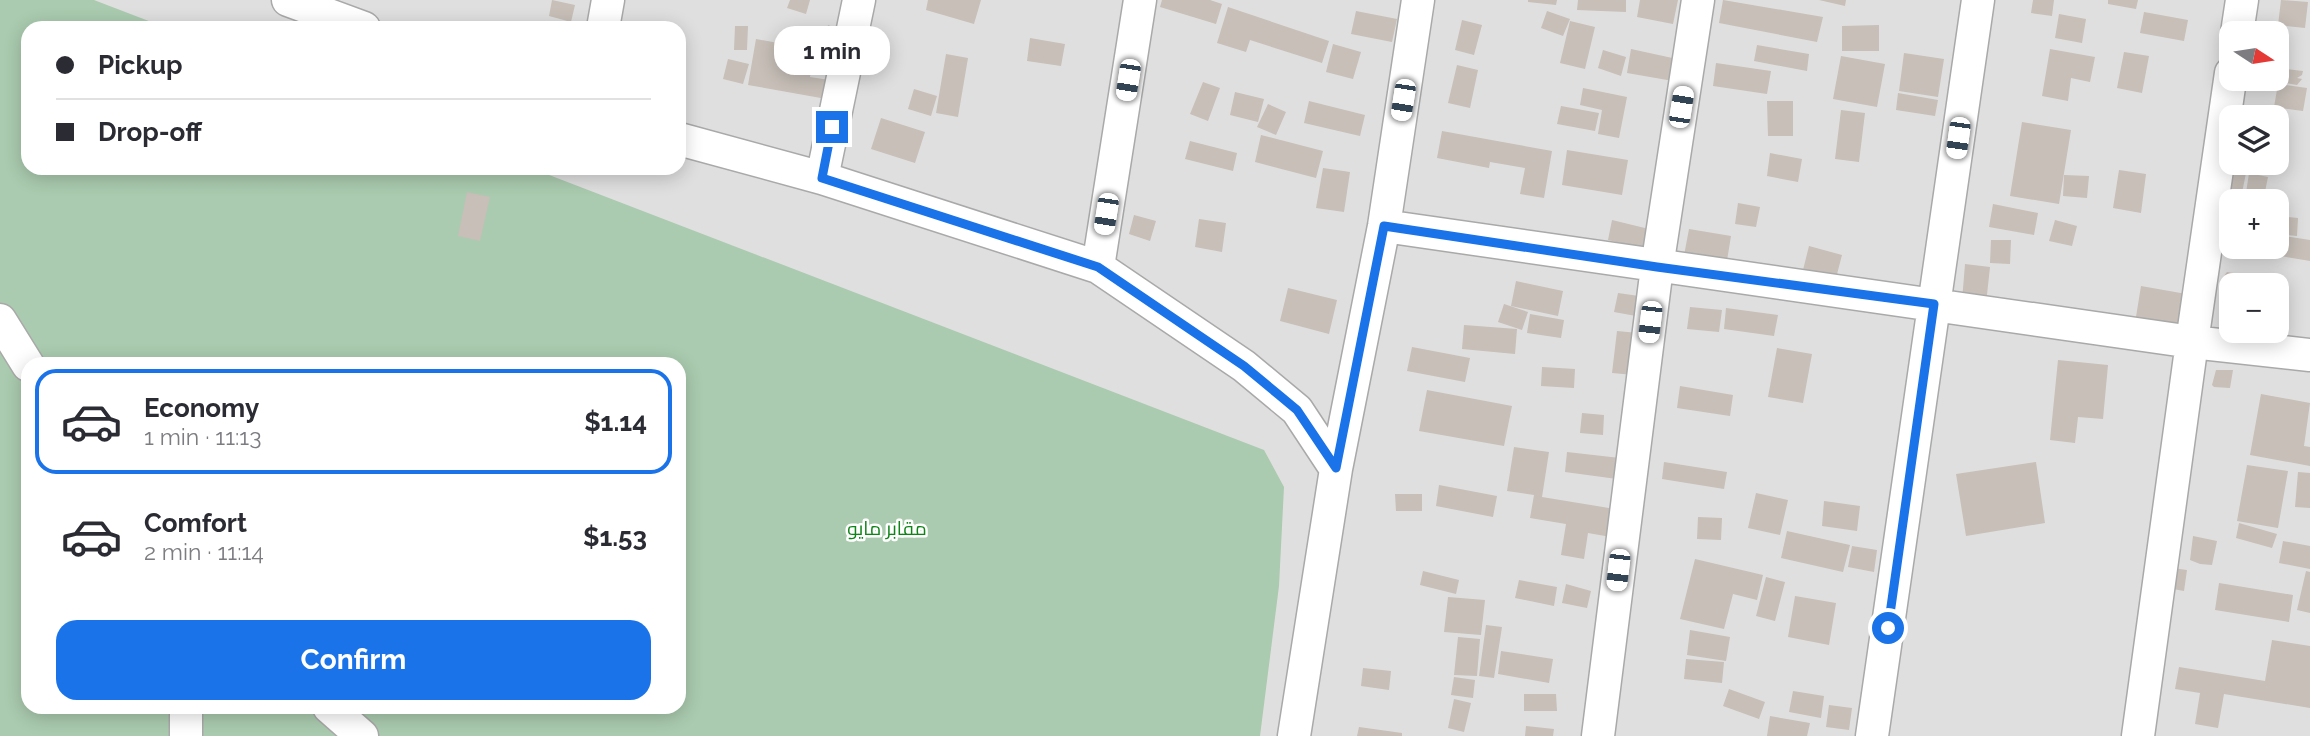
<!DOCTYPE html>
<html lang="en">
<head>
<meta charset="utf-8">
<style>
  :root { --surface:#fff; --page:#f7f7f7; --text:#2b2b33; --muted:#7c7c81; --line:#e1e1e2; --accent:#1a73e8 }
  body { margin:0; font-family:Raleway,Cairo,sans-serif; background:var(--page); color:var(--text); height:100vh; display:flex; flex-direction:column; font-size:26px; white-space:nowrap }
  * { box-sizing:border-box; margin:0 }
  p { font-size:23px; color:var(--muted) }
  .icon { flex:none; width:38px; height:38px; fill:none; stroke:currentColor; stroke-width:2; stroke-linecap:round; stroke-linejoin:round }
  .map { position:relative; flex:1; overflow:hidden }
  .sheet { position:absolute; left:21px; top:357px; width:665px; height:357px; display:flex; flex-direction:column; background:var(--surface); border-radius:21px; box-shadow:0 4px 18px #0003 }
  .sheet>* { flex:none }
  .top-card { position:absolute; left:21px; top:21px; width:665px; height:154px; border-radius:21px; box-shadow:0 4px 18px #0003; display:grid; align-content:center; height:154px; padding:0 35px; background:var(--surface) }
  .needle { width:46px; rotate:102deg }
  .fabs { position:absolute; left:2219px; top:21px; display:grid; gap:14px }
  .fabs a { display:grid; place-items:center; width:70px; height:70px; border-radius:14px; background:var(--surface); box-shadow:0 4px 18px #0003; font-size:35px }
  .end { position:absolute; width:32px; height:32px; margin:-16px; border:9px solid #1a73e8; background:#fff; box-shadow:0 0 0 4px #fff }
  .from { border-radius:50% }
  .bubble { position:absolute; height:49px; border-radius:21px; background:var(--surface); box-shadow:0 4px 18px #0003; font-size:23px; font-weight:700; line-height:49px; text-align:center }
  .car { position:absolute; width:21px; height:42px; margin:-21px -10px; border-radius:9px; box-shadow:0 0 5px 2px #0007; background:linear-gradient(#fff 24%,#345 0 40%,#fff 0 76%,#345 0 86%,#fff 0) }
  .top-card b { display:flex; align-items:center; gap:24px; height:66px; font-size:26px }
  .top-card b+b { border-top:2px solid var(--line) }
  .top-card i { width:18px; height:18px; background:var(--text) }
  ul { padding:12px 0 0; list-style:none }
  li { display:flex; align-items:center; gap:21px; height:105px; margin:0 14px 10px; padding:0 21px; border:4px solid transparent; border-radius:21px }
  li div { flex:1 }
  li b { display:block; font-size:26px }
  li em { font-style:normal; font-weight:700 }
  li.current { border-color:var(--accent) }
  li>.icon { width:63px; height:63px; stroke-width:1.5 }
  .button { display:flex; gap:14px; margin-top:auto; padding:14px 35px }
  .button a { flex:1; height:80px; border-radius:21px; background:var(--accent); color:#fff; font-size:28px; font-weight:700; line-height:80px; text-align:center }
  .map>svg:first-child { display:block }
  .residential { fill:#e0dfdf; fill-rule:evenodd }
  .cemetery { fill:#aacbaf; fill-rule:evenodd }
  .building { fill:#c7bfb8 }
  .lines { fill:none; stroke-linecap:round; stroke-linejoin:round }
  .street-casing { stroke:#a9a9a9; stroke-width:35 }
  .street { stroke:#fff; stroke-width:32 }
  .route { stroke:#1a73e8; stroke-width:9 }
  .labels { text-anchor:middle; stroke-width:5; stroke-linejoin:round; paint-order:stroke }
  .park-label { font-size:19px; fill:#0c8416; stroke:#fff }
</style>
</head>
<body>
<div class="map">
<svg width="2310" height="736" viewBox="0 0 2310 736">
  <rect width="100%" height="100%" fill="#f2efe9"/>
  <!-- residential -->
  <path class="residential" d="M0 0H2310V736H0ZM28 28H679V168H28ZM2231 33H2277V79H2231ZM2231 117H2277V163H2231ZM2231 201H2277V247H2231ZM2231 285H2277V331H2231ZM28 364H679V707H28Z"/>
  <!-- cemetery -->
  <path class="cemetery" d="M0 0H94L167 28H28V168H531L1264 450 1284 487 1279 586 1260 736H0ZM28 364H679V707H28Z"/>
  <!-- building -->
  <path class="building" d="M552 0 575 5 571 22 549 16Z
    M790 0H810L806 14 787 8Z
    M928 0H981L974 24 926 10Z
    M1162 0H1210L1222 4 1216 24 1160 7Z
    M1528 0H1557L1556 5 1528 2Z
    M1578 0H1626V12L1577 10Z
    M1640 0H1678L1673 24 1637 17Z
    M1723 0 1823 17 1817 42 1719 23Z
    M1819 0H1846L1845 6Z
    M2033 0H2054L2052 16 2031 13Z
    M2108 0H2138L2136 9 2108 4Z
    M2281 0 2308 2 2305 28 2278 25Z
    M1228 7 1329 41 1322 63 1250 40 1246 52 1217 43Z
    M1356 11 1397 19 1392 42 1351 34Z
    M1547 11 1570 19 1563 36 1541 28Z
    M2144 12 2188 20 2184 41 2140 33Z
    M2059 14 2086 19 2082 43 2055 38Z
    M1462 20 1482 25 1474 55 1455 50Z
    M1570 21 1595 27 1585 69 1560 63Z
    M828 25 852 35 844 55 820 46Z
    M1879 25V51H1842V26Z
    M735 26H748L747 50H734Z
    M1030 38 1065 44 1061 66 1027 61Z
    M756 39 815 50 810 77 836 81 832 100 748 85Z
    M1333 44 1361 52 1353 79 1326 72Z
    M1757 45 1809 54 1807 71 1754 61Z
    M1631 49 1677 59 1673 81 1627 73Z
    M2050 49 2095 57 2090 82 2071 78 2068 101 2042 96Z
    M1603 50 1626 57 1621 76 1598 68Z
    M2124 52 2149 56 2142 93 2117 88Z
    M1904 53 1944 59 1938 97 1899 91Z
    M946 54 968 58 958 117 936 113Z
    M1841 56 1885 64 1877 107 1833 99Z
    M728 59 749 64 743 84 723 79Z
    M1716 63 1771 71 1767 94 1713 86Z
    M1457 65 1478 70 1470 108 1448 103Z
    M2277 68 2303 71 2302 75 2297 78 2302 79 2297 85 2269 80 2277 79Z
    M1203 82 1220 88 1208 121 1190 114Z
    M2278 84 2307 88 2303 111 2274 107Z
    M1583 88 1627 97 1619 138 1598 134 1602 110 1580 105Z
    M914 89 937 96 931 116 908 109Z
    M1235 92 1264 99 1258 122 1230 115Z
    M1898 93 1938 100 1935 116 1896 110Z
    M1309 101 1365 115 1360 136 1304 123Z
    M1767 101H1793V136H1768Z
    M1268 104 1286 112 1276 135 1257 127Z
    M1561 106 1599 113 1595 131 1557 124Z
    M1841 110 1865 113 1859 162 1835 159Z
    M881 118 925 132 915 163 871 149Z
    M2022 122 2071 130 2059 204 2010 196Z
    M1442 131 1552 151 1544 198 1520 194 1525 168 1490 162 1489 168 1437 158Z
    M1261 135 1323 151 1316 178 1255 162Z
    M1190 141 1237 153 1233 171 1185 159Z
    M1567 150 1628 160 1622 195 1562 185Z
    M1770 153 1802 159 1798 182 1767 176Z
    M2232 163H2272L2270 174 2233 169Z
    M1323 168 1350 172 1344 212 1316 208Z
    M2230 169 2246 173 2242 193 2244 194V201L2226 199Z
    M2119 170 2146 174 2141 213 2113 208Z
    M2249 173 2268 177 2264 197 2246 193Z
    M2064 175 2089 176 2087 198 2063 196Z
    M467 192 490 197 480 241 458 236Z
    M1738 203 1760 207 1756 227 1735 224Z
    M1993 204 2038 213 2034 235 1989 227Z
    M1134 215 1156 221 1150 241 1129 234Z
    M2277 216 2298 218 2297 236 2277 234Z
    M1199 219 1226 223 1222 252 1195 247Z
    M1612 220 1649 229 1645 249 1608 240Z
    M2055 220 2077 226 2072 246 2049 241Z
    M1689 229 1731 236 1725 273 1682 266Z
    M2277 235 2310 240V261L2268 254 2269 247H2277Z
    M1991 240H2011L2010 264 1990 263Z
    M1809 246 1842 255 1836 278 1803 270Z
    M1965 264 1990 267 1986 304 1962 301Z
    M2227 272 2253 276 2252 285H2231V294L2224 292V276Z
    M1516 281 1563 291 1558 316 1511 306Z
    M2141 286 2192 295 2185 332 2135 323Z
    M1288 288 1337 300 1329 334 1280 321Z
    M1618 293 1639 296 1636 316 1614 312Z
    M2223 294 2231 296V315L2220 314Z
    M1504 304 1528 312 1522 330 1498 322Z
    M1690 307 1722 310 1719 332 1687 329Z
    M1726 308 1778 315 1774 336 1724 329Z
    M1530 314 1564 320 1561 338 1527 333Z
    M1464 325 1517 329 1515 354 1462 349Z
    M1617 331 1638 333 1634 375 1612 373Z
    M1412 347 1470 358 1465 382 1407 371Z
    M1777 348 1812 354 1803 403 1768 397Z
    M2058 360 2108 365 2103 419 2078 417 2075 443 2050 440Z
    M1542 367 1575 369 1574 388 1541 386Z
    M2216 370H2233L2230 388 2214 387 2212 385Z
    M1680 386 1733 395 1730 416 1677 408Z
    M1427 390 1512 406 1504 446 1419 431Z
    M2261 394 2310 403 2304 446 2310 447V466L2250 455Z
    M1582 413 1604 415 1603 435 1580 433Z
    M1514 447 1549 452 1542 497 1615 509 1611 537 1588 533 1584 559 1561 555 1566 524 1530 518 1534 495 1507 491Z
    M1567 452 1620 458 1617 479 1565 472Z
    M1664 462 1727 472 1724 489 1662 479Z
    M2036 462 2045 523 1966 536 1956 474Z
    M2247 465 2288 471 2278 528 2237 521Z
    M2298 472 2310 473V508L2295 507Z
    M1439 485 1497 496 1493 517 1436 506Z
    M1756 493 1788 500 1780 535 1748 528Z
    M1395 494H1422V511H1396Z
    M1824 501 1860 506 1857 531 1822 526Z
    M1698 517 1722 518 1721 540 1697 539Z
    M2239 523 2277 534 2272 548 2236 538Z
    M1787 531 1850 545 1843 572 1781 558Z
    M2193 536 2217 541 2212 565 2200 564 2190 560Z
    M2283 541 2310 546V569L2279 563Z
    M1852 546 1877 550 1874 572 1848 567Z
    M1695 559 1763 575 1757 600 1733 594 1724 629 1680 619Z
    M2165 567 2187 570 2184 591 2162 587Z
    M1423 571 1459 580 1456 594 1420 585Z
    M2306 571 2310 572V613L2297 610Z
    M1766 577 1785 582 1775 621 1756 616Z
    M1519 580 1557 587 1554 606 1515 598Z
    M2219 583 2293 595 2289 622 2215 610Z
    M1566 584 1591 591 1587 608 1562 603Z
    M1795 596 1836 603 1829 645 1788 637Z
    M1448 597 1485 600 1481 635 1444 632Z
    M1486 625 1502 627 1494 678 1479 676Z
    M1690 630 1730 637 1726 661 1687 655Z
    M1458 637 1480 639 1477 676 1454 675Z
    M2272 640 2310 646V708L2224 694 2218 728 2195 724 2200 693 2175 689 2179 667 2265 681Z
    M1501 651 1553 659 1549 683 1498 674Z
    M1686 659 1724 662 1722 683 1684 679Z
    M1363 668 1391 671 1389 690 1361 686Z
    M1454 677 1475 680 1473 698 1451 695Z
    M1729 689 1765 702 1759 719 1723 706Z
    M1793 691 1824 696 1821 718 1789 712Z
    M1524 694H1556L1557 711H1524Z
    M1454 699 1471 703 1464 732 1448 728Z
    M1829 705 1852 708 1849 730 1826 727Z
    M1770 716 1810 723 1807 736H1767Z
    M1526 726 1554 729 1553 736H1525Z
    M1359 727 1402 733V736H1357Z"/>
  <g class="lines">
    <!-- street casing -->
    <g class="street-casing">
      <path id="street" d="M288 0 364 28
        M603 28 608 0
        M2237 33 2242 0
        M679 139 822 178 1098 267 1244 366 1297 410 1336 469
        M822 178 859 0
        M1384 226 2192 342 2310 355
        M1098 267 1140 0
        M0 320 28 365
        M329 707 362 736
        M186 736V707
        M1294 736 1336 469 1384 226 1418 0
        M1598 736 1657 267 1698 0
        M1872 736 1978 0
        M2138 736 2192 342 2231 73"/>
    </g>
    <!-- street -->
    <use href="#street" class="street"/>
  </g>
  <g class="lines">
    <!-- route -->
    <path class="route" d="M832 127 822 178 1098 267 1244 366 1279 395 1297 410 1336 468 1384 226 1657 267 1934 304 1888 628"/>
  </g>
  <g class="labels">
    <!-- park labels -->
    <g class="park-label">
      <text x="887" y="535">مقابر مايو</text>
    </g>
  </g>
</svg>
<div class="fabs">
<a><svg class="needle" viewBox="-14 -14 28 28"><path d="M0-13l5 13h-10z" fill="#e53935"/><path d="M0 13l5-13h-10z" fill="#7c7c81"/></svg></a>
<a><svg class="icon" aria-label="layers" viewBox="0 0 24 24"><path d="M12 4l9 5-9 5-9-5zM3 14l9 5 9-5"/></svg></a>
<a>+</a>
<a>−</a>
</div>
<i class="end from" style="left:1888px;top:628px"></i>
<i class="end" style="left:832px;top:127px"></i>
<div class="bubble" style="left:774px;top:26px;width:116px">1 min</div>
<i class="car" style="left:1128px;top:80px;rotate:189deg"></i>
<i class="car" style="left:1403px;top:100px;rotate:189deg"></i>
<i class="car" style="left:1681px;top:107px;rotate:9deg"></i>
<i class="car" style="left:1958px;top:138px;rotate:188deg"></i>
<i class="car" style="left:1106px;top:214px;rotate:189deg"></i>
<i class="car" style="left:1650px;top:322px;rotate:187deg"></i>
<i class="car" style="left:1618px;top:570px;rotate:187deg"></i>
<div class="top-card">
<b><i class="from"></i>Pickup</b>
<b><i></i>Drop-off</b>
</div>
<section class="sheet">
<ul>
<li class="current"><svg class="icon" aria-label="car" viewBox="0 0 24 24"><path d="M5 17H2v-5l4-1 3-4h7l3 4 3 1v5h-3M9 17h6M6 11h13"/><circle cx="7" cy="17" r="2"/><circle cx="17" cy="17" r="2"/></svg><div><b>Economy</b><p>1 min · 11:13</p></div><em>$1.14</em></li>
<li><svg class="icon" aria-label="car" viewBox="0 0 24 24"><path d="M5 17H2v-5l4-1 3-4h7l3 4 3 1v5h-3M9 17h6M6 11h13"/><circle cx="7" cy="17" r="2"/><circle cx="17" cy="17" r="2"/></svg><div><b>Comfort</b><p>2 min · 11:14</p></div><em>$1.53</em></li>
</ul>
<div class="button"><a>Confirm</a></div>
</section>
</div>
</body>
</html>
